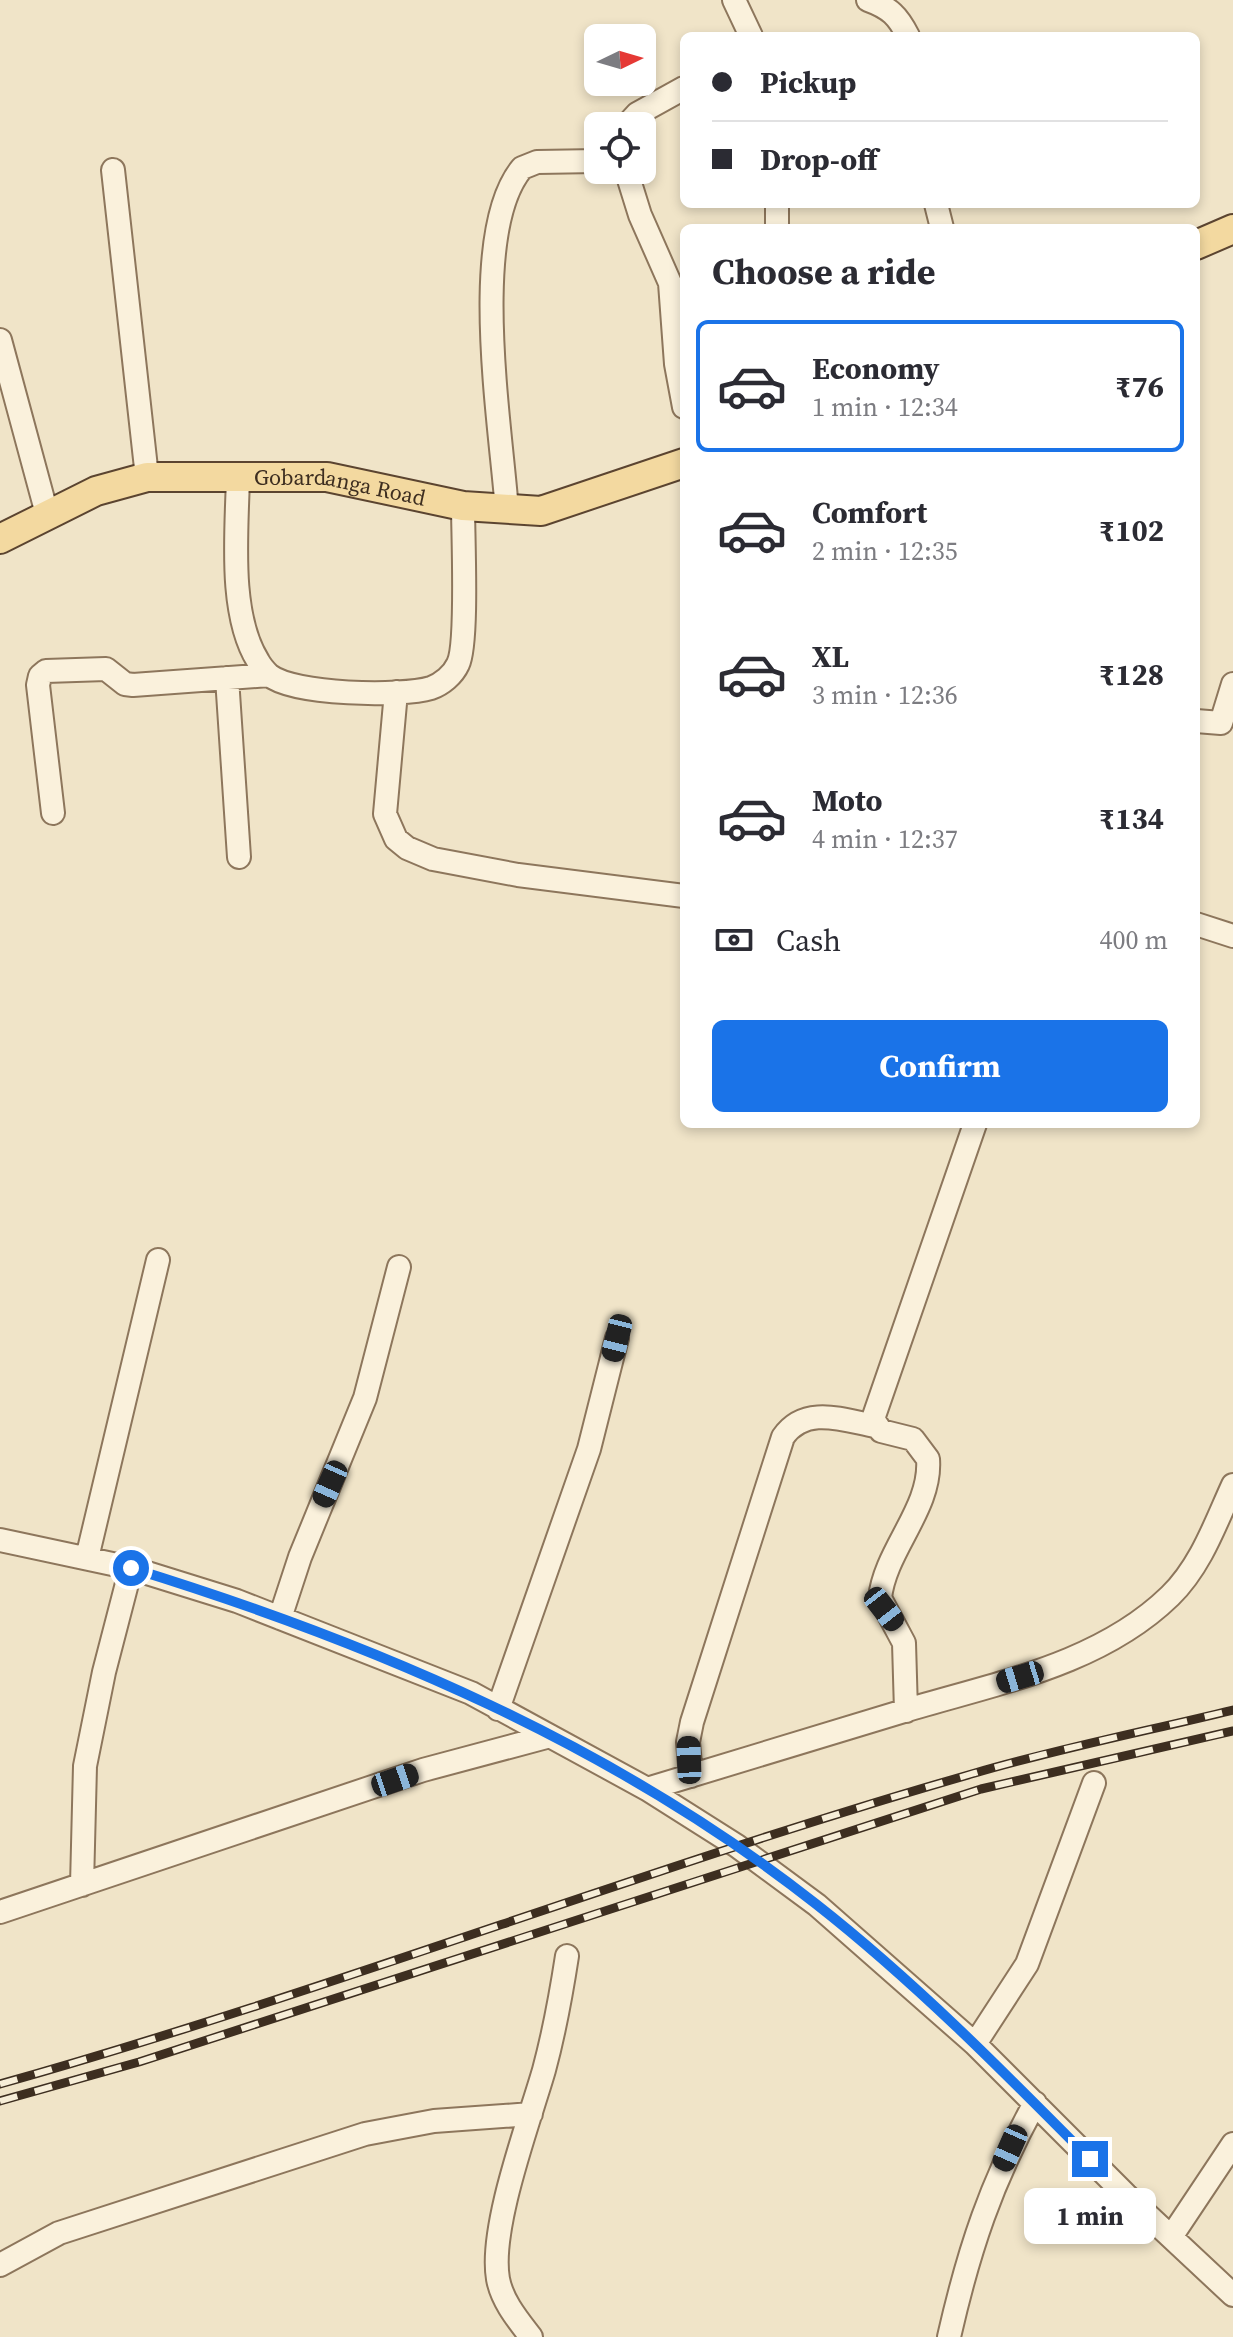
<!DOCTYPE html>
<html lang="en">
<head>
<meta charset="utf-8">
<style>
  :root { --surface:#fff; --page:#f2f2f3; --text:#2b2b33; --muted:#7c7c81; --line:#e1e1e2; --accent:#1a73e8 }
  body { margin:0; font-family:"Source Serif 4",serif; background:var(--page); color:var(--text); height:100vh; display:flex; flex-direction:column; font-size:30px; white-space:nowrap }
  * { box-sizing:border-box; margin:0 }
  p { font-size:26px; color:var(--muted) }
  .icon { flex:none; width:44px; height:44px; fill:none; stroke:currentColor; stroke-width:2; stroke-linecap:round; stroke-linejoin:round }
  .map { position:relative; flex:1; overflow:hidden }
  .drawer { position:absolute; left:680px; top:224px; width:520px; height:904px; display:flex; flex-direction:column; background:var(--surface); border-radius:12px; box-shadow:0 4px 12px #0003 }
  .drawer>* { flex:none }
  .banner { position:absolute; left:680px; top:32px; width:520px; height:176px; border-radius:12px; box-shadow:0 4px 12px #0003; display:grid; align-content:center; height:176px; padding:0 32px; background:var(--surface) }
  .needle { width:52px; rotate:85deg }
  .buttons { position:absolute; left:584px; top:24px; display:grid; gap:16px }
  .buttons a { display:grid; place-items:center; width:72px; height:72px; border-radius:12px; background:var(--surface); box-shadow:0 4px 12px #0003; font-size:40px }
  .end { position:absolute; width:36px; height:36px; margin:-18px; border:10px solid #1a73e8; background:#fff; box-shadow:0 0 0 4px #fff }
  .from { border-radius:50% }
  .bubble { position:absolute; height:56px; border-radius:12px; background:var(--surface); box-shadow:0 4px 12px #0003; font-size:26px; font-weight:700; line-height:56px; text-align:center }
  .car { position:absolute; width:24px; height:48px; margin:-24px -12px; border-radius:10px; box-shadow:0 0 6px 2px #0007; background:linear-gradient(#222 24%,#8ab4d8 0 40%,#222 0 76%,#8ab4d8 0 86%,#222 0) }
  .banner b { display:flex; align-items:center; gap:28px; height:76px; font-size:30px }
  .banner b+b { border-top:2px solid var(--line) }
  .banner i { width:20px; height:20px; background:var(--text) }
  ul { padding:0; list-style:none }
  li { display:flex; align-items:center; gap:24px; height:132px; margin:0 16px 12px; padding:0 16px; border:4px solid transparent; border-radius:12px }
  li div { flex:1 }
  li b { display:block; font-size:30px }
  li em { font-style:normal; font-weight:700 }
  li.active { border-color:var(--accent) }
  li>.icon { width:72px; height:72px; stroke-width:1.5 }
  h2 { padding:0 32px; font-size:36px; line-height:96px }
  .pay { display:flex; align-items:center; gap:20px; height:88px; padding:0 32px; font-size:30px }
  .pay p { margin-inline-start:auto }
  .button { display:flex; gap:16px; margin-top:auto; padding:16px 32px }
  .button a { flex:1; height:92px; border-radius:12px; background:var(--accent); color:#fff; font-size:32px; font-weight:700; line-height:92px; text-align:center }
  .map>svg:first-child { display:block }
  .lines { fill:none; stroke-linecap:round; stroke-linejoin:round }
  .minor-casing { stroke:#8d765c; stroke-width:26 }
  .major-casing { stroke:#5b4430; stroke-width:32 }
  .minor { stroke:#faf1dc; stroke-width:22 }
  .major { stroke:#f3d9a0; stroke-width:28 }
  .rail-casing { stroke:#3d2e20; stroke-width:9 }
  .rail { stroke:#f7eed8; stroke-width:6; stroke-dasharray:18; stroke-linecap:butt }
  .route { stroke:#1a73e8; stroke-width:10 }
  .labels { text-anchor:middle; stroke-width:6; stroke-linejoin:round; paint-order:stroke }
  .street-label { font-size:22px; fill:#3d2e20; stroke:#f7eed8 }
</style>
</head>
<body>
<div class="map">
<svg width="1233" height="2337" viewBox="0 0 1233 2337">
  <rect width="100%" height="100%" fill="#f0e4c8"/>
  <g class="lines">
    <!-- minor casing -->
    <g class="minor-casing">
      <path id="minor" d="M734 0 751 36
        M868 0C890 8 898 16 908 36
        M626 126 637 114 684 88
        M113 170 147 477
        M626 170 640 215 670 283 676 364 684 407
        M777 204V228
        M936 204 942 228
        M0 340 47 514
        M238 475C237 530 228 613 258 661 260 665 266 672 269 675 294 695 401 697 431 688 442 684 453 675 458 664 468 644 463 536 463 506
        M507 511C501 427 468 233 522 168L537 162 598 161
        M227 678 239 857
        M396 692 385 814 396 839 407 848 433 859 518 875 684 896
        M1196 721 1221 723 1233 684
        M53 813 38 685 40 676 46 671 106 669 125 684 133 685 269 675
        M1196 924 1233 936
        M0 1540 131 1568 237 1601 471 1693 647 1789 737 1846 817 1905 975 2044 1126 2195 1233 2295
        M87 1558 158 1260
        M280 1618 300 1557 365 1398 399 1267
        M498 1709 589 1449 617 1338
        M906 1711 904 1643 880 1598C885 1550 932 1508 928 1459L913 1439 881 1431 873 1419 975 1124
        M691 1776 688 1742 692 1722 783 1437C805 1405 843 1420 875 1426
        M647 1789C733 1763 819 1737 904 1711 996 1683 1099 1665 1170 1596 1201 1566 1216 1522 1233 1485
        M82 1885 85 1766 104 1672 131 1568
        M0 1912 423 1770 550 1736
        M975 2044 1027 1964 1094 1783
        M1171 2237 1233 2144
        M0 2265 59 2233 365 2134 434 2121 531 2114
        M531 2337C518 2320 502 2301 498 2279 489 2228 529 2122 544 2070 554 2033 561 1995 567 1956
        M949 2337C969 2249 991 2183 1035 2103"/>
    </g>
    <!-- major casing -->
    <g class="major-casing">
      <g id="major">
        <path d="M1196 245 1233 229"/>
        <path id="s1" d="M0 539 96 491 147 477H327L463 506 541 511 684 463"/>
      </g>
    </g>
    <!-- minor -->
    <use href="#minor" class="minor"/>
    <!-- major -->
    <use href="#major" class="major"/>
    <!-- rail casing -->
    <g class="rail-casing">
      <path id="rail" d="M0 2084C328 1992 647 1867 975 1773 1060 1748 1147 1731 1233 1710
        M0 2101 139 2062 981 1789 1233 1731"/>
    </g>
    <!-- rail -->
    <use href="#rail" class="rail"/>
  </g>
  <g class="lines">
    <!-- route -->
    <path class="route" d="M131 1568C374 1643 614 1745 816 1904 913 1980 1002 2070 1090 2159"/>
  </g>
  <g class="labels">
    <!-- street labels -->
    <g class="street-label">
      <text dy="8" stroke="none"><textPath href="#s1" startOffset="354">Gobardanga Road</textPath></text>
    </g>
  </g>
</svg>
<div class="buttons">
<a><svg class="needle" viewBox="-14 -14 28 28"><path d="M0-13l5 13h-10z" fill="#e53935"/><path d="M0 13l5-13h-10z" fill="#7c7c81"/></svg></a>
<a><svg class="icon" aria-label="locate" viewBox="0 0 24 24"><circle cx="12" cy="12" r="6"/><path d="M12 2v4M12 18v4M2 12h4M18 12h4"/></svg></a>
</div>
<i class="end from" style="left:131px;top:1568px"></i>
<i class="end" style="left:1090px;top:2159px"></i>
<div class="bubble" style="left:1024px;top:2188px;width:132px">1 min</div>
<i class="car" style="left:617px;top:1338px;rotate:194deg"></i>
<i class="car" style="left:330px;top:1484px;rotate:204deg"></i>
<i class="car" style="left:884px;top:1609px;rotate:142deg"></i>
<i class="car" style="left:1020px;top:1677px;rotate:253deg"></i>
<i class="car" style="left:689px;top:1760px;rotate:358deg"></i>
<i class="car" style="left:395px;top:1780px;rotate:71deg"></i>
<i class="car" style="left:1010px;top:2148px;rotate:204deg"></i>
<div class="banner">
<b><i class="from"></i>Pickup</b>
<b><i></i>Drop-off</b>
</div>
<section class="drawer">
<h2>Choose a ride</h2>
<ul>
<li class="active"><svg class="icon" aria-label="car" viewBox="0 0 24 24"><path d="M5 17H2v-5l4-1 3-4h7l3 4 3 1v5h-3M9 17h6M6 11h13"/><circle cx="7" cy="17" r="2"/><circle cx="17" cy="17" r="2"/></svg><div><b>Economy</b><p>1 min · 12:34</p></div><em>₹76</em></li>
<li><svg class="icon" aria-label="car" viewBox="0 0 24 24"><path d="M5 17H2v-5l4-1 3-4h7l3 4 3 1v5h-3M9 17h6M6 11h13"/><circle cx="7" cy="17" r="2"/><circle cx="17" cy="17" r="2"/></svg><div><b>Comfort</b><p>2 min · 12:35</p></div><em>₹102</em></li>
<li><svg class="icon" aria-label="car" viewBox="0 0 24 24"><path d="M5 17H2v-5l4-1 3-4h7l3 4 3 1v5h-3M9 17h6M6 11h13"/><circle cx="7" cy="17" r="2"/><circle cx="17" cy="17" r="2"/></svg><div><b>XL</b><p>3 min · 12:36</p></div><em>₹128</em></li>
<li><svg class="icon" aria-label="car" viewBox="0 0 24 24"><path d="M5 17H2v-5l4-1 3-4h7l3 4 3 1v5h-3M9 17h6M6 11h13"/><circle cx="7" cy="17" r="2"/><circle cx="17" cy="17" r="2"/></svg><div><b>Moto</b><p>4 min · 12:37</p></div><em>₹134</em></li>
</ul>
<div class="pay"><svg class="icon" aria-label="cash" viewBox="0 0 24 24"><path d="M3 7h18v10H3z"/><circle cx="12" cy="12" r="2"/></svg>Cash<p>400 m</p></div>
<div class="button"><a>Confirm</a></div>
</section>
</div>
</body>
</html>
